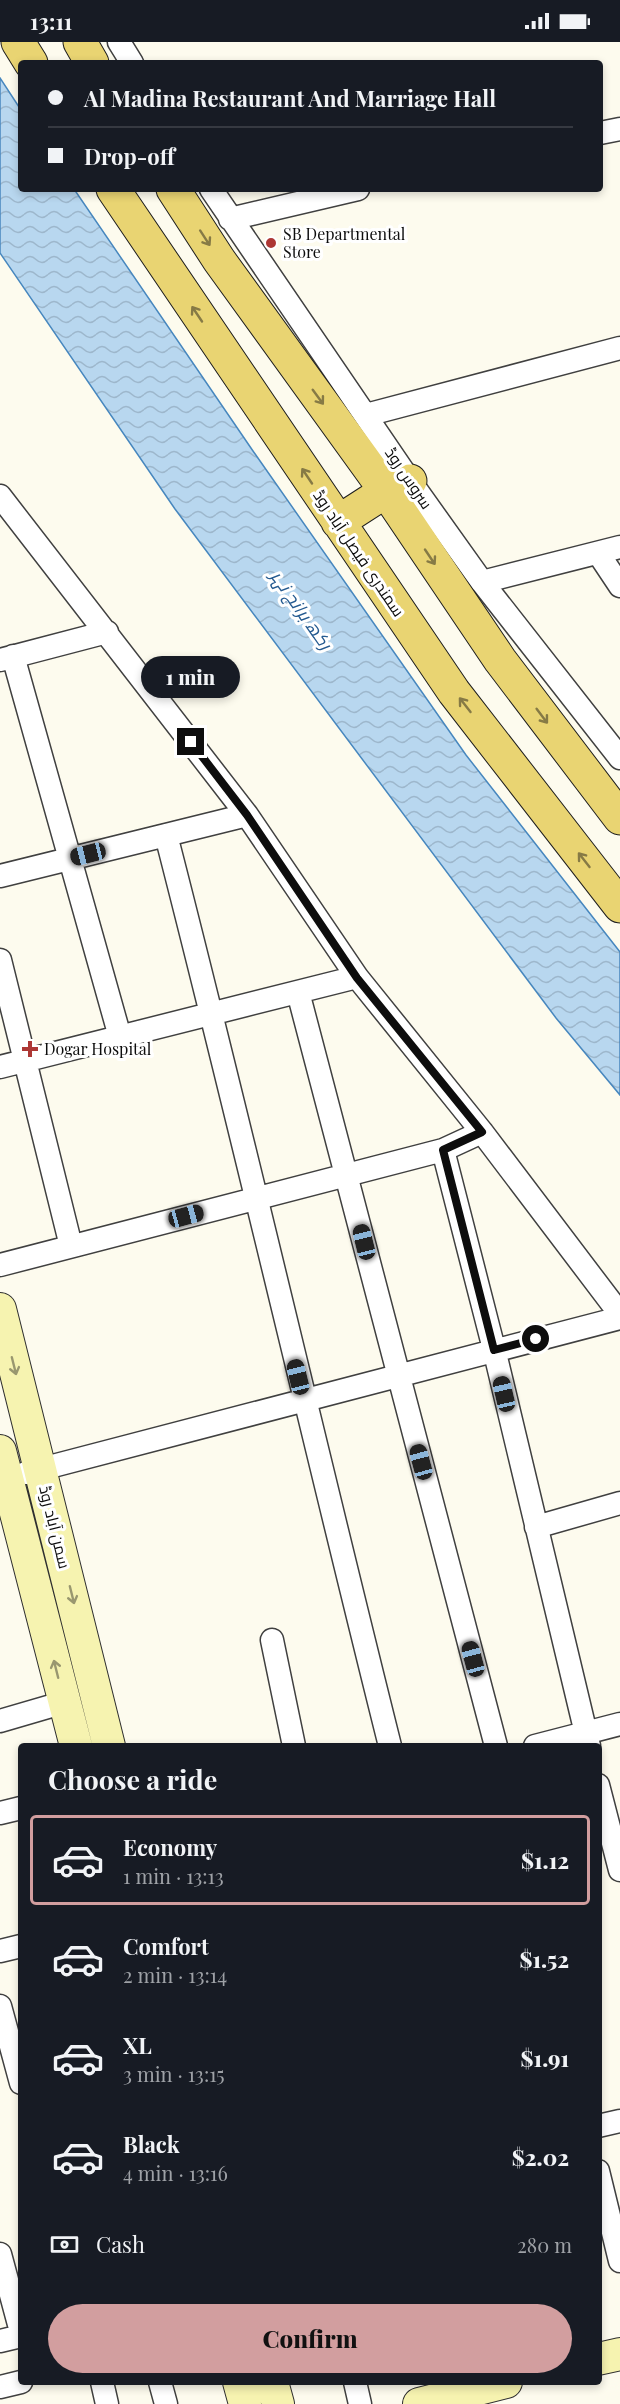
<!DOCTYPE html>
<html lang="en">
<head>
<meta charset="utf-8">
<style>
  :root { --surface:#171b24; --page:#242831; --text:#f1f3f6; --muted:#9ea1a6; --line:#363941; --accent:#d29e9f }
  body { margin:0; font-family:"Playfair Display",Cairo,serif; background:var(--page); color:var(--text); height:100vh; display:flex; flex-direction:column; font-size:22px; white-space:nowrap }
  * { box-sizing:border-box; margin:0 }
  p { font-size:20px; color:var(--muted) }
  .icon { flex:none; width:33px; height:33px; fill:none; stroke:currentColor; stroke-width:2; stroke-linecap:round; stroke-linejoin:round }
  .map { position:relative; flex:1; overflow:hidden }
  .panel { position:absolute; left:18px; top:1701px; width:584px; height:642px; display:flex; flex-direction:column; background:var(--surface); border-radius:6px; box-shadow:0 3px 9px #0003 }
  .panel>* { flex:none }
  .guide { position:absolute; left:18px; top:18px; width:585px; height:132px; border-radius:6px; box-shadow:0 3px 9px #0003; display:grid; align-content:center; height:132px; padding:0 30px; background:var(--surface) }
  .end { position:absolute; width:27px; height:27px; margin:-14px; border:8px solid #0d0d0d; background:#fff; box-shadow:0 0 0 3px #fff }
  .from { border-radius:50% }
  .bubble { position:absolute; height:42px; border-radius:21px; background:var(--surface); box-shadow:0 3px 9px #0003; font-size:20px; font-weight:800; line-height:42px; text-align:center }
  .car { position:absolute; width:18px; height:36px; margin:-18px -9px; border-radius:8px; box-shadow:0 0 4px 2px #0007; background:linear-gradient(#222 24%,#8ab4d8 0 40%,#222 0 76%,#8ab4d8 0 86%,#222 0) }
  .guide b { display:flex; align-items:center; gap:21px; height:57px; font-size:22px }
  .guide b+b { border-top:2px solid var(--line) }
  .guide i { width:15px; height:15px; background:var(--text) }
  ul { padding:0; list-style:none }
  li { display:flex; align-items:center; gap:18px; height:90px; margin:0 12px 9px; padding:0 18px; border:3px solid transparent; border-radius:6px }
  li div { flex:1 }
  li b { display:block; font-size:22px }
  li em { font-style:normal; font-weight:800 }
  li.selected { border-color:var(--accent) }
  li>.icon { width:54px; height:54px; stroke-width:1.5 }
  h2 { padding:0 30px; font-size:27px; line-height:72px }
  .pay { display:flex; align-items:center; gap:15px; height:66px; padding:0 30px; font-size:22px }
  .pay p { margin-inline-start:auto }
  .button { display:flex; gap:12px; margin-top:auto; padding:12px 30px }
  .button a { flex:1; height:69px; border-radius:36px; background:var(--accent); color:#111; font-size:24px; font-weight:800; line-height:69px; text-align:center }
  .status { display:flex; justify-content:space-between; align-items:center; height:42px; padding:0 30px; background:var(--surface); direction:ltr }
  .status svg { height:16px; fill:currentColor }
  .map>svg:first-child { display:block }
  .water { fill:url(#water-waves); stroke:#4787be; stroke-width:1.5 }
  .lines { fill:none; stroke-linecap:round; stroke-linejoin:round }
  .street-casing { stroke:#404040; stroke-width:25 }
  .secondary-casing { stroke:#2f2f2f; stroke-width:34 }
  .primary-casing { stroke:#1e1e1e; stroke-width:35 }
  .street { stroke:#fff; stroke-width:22 }
  .secondary { stroke:#f6f3b0; stroke-width:32 }
  .primary { stroke:#e9d472; stroke-width:33 }
  .oneway { stroke:#867a45 }
  .oneway2 { stroke:#99976f }
  .route { stroke:#0d0d0d; stroke-width:8 }
  .poi-dot { fill:#ad3734; stroke:#fff; stroke-width:2 }
  .labels { text-anchor:middle; stroke-width:6; stroke-linejoin:round; paint-order:stroke }
  .poi-label { font-size:16px; fill:#0d0d0d; stroke:#fff; text-anchor:start }
  .street-label { font-size:16px; fill:#0d0d0d; stroke:#fff }
  .water-label { font-size:18px; font-style:italic; fill:#245a90; stroke:#fff }
</style>
</head>
<body>
<div class="status"><b>13:11</b><svg viewBox="0 0 49 12"><path d="M0 12V9h3v3zM5 12V6h3v6zM10 12V3h3v9zM15 12V0h3v12zM26 1h20v11H26zM47 4h2v5h-2z"/></svg></div>
<div class="map">
<svg width="620" height="2362" viewBox="0 0 620 2362">
  <defs>
    <pattern id="water-waves" width="16" height="10" patternUnits="userSpaceOnUse" patternTransform="scale(1.5)"><rect width="16" height="10" fill="#b8d7ef"/><path d="M0 5q4-4 8 0t8 0" fill="none" stroke="#9db7cc"/></pattern>
  </defs>
  <rect width="100%" height="100%" fill="#fdfbee"/>
  <!-- water -->
  <path class="water" d="M0 36 21 68V147H74L253 409 466 713 620 910V1053L556 976 175 467 0 211Z"/>
  <g class="lines">
    <!-- street casing -->
    <g class="street-casing">
      <path id="street" d="M119 0 132 21
        M600 91 620 87
        M211 147 410 439 482 540 620 716
        M230 177 358 147
        M366 373 620 306
        M0 454 247 773 357 935 482 1090 620 1272
        M598 511 620 544
        M482 540 620 505
        M13 614 120 995
        M0 618 107 590
        M166 793C244 1096 314 1401 390 1704
        M0 834 247 773
        M0 918 71 1204
        M298 950 496 1704
        M0 1025 357 935
        M443 1108 494 1307 589 1704
        M0 1223 443 1108 482 1090
        M26 1431 620 1276
        M536 1485 620 1461
        M272 1598 294 1704
        M0 1679 65 1660
        M535 1704 620 1682
        M598 1743 620 1828
        M0 1771 21 1766
        M0 1909 21 1904
        M0 1964 21 2041
        M598 2084 620 2079
        M598 2129 620 2219
        M0 2212 21 2290
        M0 2299 21 2294
        M102 2340 107 2362
        M160 2340 166 2362
        M355 2340 360 2362
        M0 2345 21 2340"/>
    </g>
    <!-- secondary casing -->
    <g class="secondary-casing">
      <path id="secondary" d="M0 1267 109 1704
        M0 1409 76 1704
        M598 2317 620 2312
        M239 2340 245 2362
        M272 2340 278 2362
        M419 2362 506 2340"/>
    </g>
    <!-- primary casing -->
    <g class="primary-casing">
      <path id="primary" d="M18 0 31 21
        M80 0 92 21
        M113 147 454 650 620 864
        M173 147 219 218 386 449 500 618 620 776
        M338 480 386 449 410 439"/>
    </g>
    <!-- street -->
    <use href="#street" class="street"/>
    <!-- secondary -->
    <use href="#secondary" class="secondary"/>
    <!-- primary -->
    <use href="#primary" class="primary"/>
  </g>
  <!-- one-way arrows -->
  <defs><path id="oneway-shaft" d="M-6 0H5M1.5-3L5.5 0L1.5 3" fill="none" stroke-width="1.6" stroke-linecap="round" stroke-linejoin="round" transform="scale(1.5)"/></defs>
  <g class="oneway">
    <use href="#oneway-shaft" transform="translate(205 196) rotate(57)"/>
    <use href="#oneway-shaft" transform="translate(197 272) rotate(-124)"/>
    <use href="#oneway-shaft" transform="translate(318 355) rotate(54)"/>
    <use href="#oneway-shaft" transform="translate(307 434) rotate(-124)"/>
    <use href="#oneway-shaft" transform="translate(430 515) rotate(56)"/>
    <use href="#oneway-shaft" transform="translate(465 663) rotate(-128)"/>
    <use href="#oneway-shaft" transform="translate(542 674) rotate(53)"/>
    <use href="#oneway-shaft" transform="translate(584 818) rotate(-128)"/>
  </g>
  <g class="oneway2">
    <use href="#oneway-shaft" transform="translate(14 1324) rotate(76)"/>
    <use href="#oneway-shaft" transform="translate(72 1553) rotate(76)"/>
    <use href="#oneway-shaft" transform="translate(56 1627) rotate(-104)"/>
  </g>
  <g class="lines">
    <!-- route -->
    <path class="route" d="M191 700 247 773 357 936 482 1090 443 1108 494 1308 536 1297"/>
  </g>
  <!-- markers -->
  <g class="poi-dot">
    <circle cx="271" cy="201" r="6"/>
    <path d="M27 998h6v6h6v6h-6v6h-6v-6h-6v-6h6z"/>
  </g>
  <g class="labels">
    <!-- poi labels -->
    <g class="poi-label">
      <text x="283" y="198">SB Departmental<tspan x="283" dy="18">Store</tspan></text>
      <text x="44" y="1013">Dogar Hospital</text>
    </g>
    <!-- street labels -->
    <g class="street-label">
      <text transform="translate(409 436) rotate(56)" y="6">سروس روڈ</text>
      <text transform="translate(359 511) rotate(56)" y="6">سمندری فیصل آباد روڈ</text>
      <text transform="translate(55 1485) rotate(76)" y="6">سمن آباد روڈ</text>
    </g>
    <!-- water labels -->
    <g class="water-label">
      <text transform="translate(301 568) rotate(55)" y="6">رکھ برانچ نہر</text>
    </g>
  </g>
</svg>
<i class="end from" style="left:536px;top:1297px"></i>
<i class="end" style="left:191px;top:700px"></i>
<div class="bubble" style="left:141px;top:614px;width:99px">1 min</div>
<i class="car" style="left:88px;top:812px;rotate:256deg"></i>
<i class="car" style="left:186px;top:1174px;rotate:75deg"></i>
<i class="car" style="left:364px;top:1200px;rotate:346deg"></i>
<i class="car" style="left:298px;top:1335px;rotate:346deg"></i>
<i class="car" style="left:504px;top:1352px;rotate:347deg"></i>
<i class="car" style="left:421px;top:1420px;rotate:345deg"></i>
<i class="car" style="left:473px;top:1617px;rotate:345deg"></i>
<div class="guide">
<b><i class="from"></i>Al Madina Restaurant And Marriage Hall</b>
<b><i></i>Drop-off</b>
</div>
<section class="panel">
<h2>Choose a ride</h2>
<ul>
<li class="selected"><svg class="icon" aria-label="car" viewBox="0 0 24 24"><path d="M5 17H2v-5l4-1 3-4h7l3 4 3 1v5h-3M9 17h6M6 11h13"/><circle cx="7" cy="17" r="2"/><circle cx="17" cy="17" r="2"/></svg><div><b>Economy</b><p>1 min · 13:13</p></div><em>$1.12</em></li>
<li><svg class="icon" aria-label="car" viewBox="0 0 24 24"><path d="M5 17H2v-5l4-1 3-4h7l3 4 3 1v5h-3M9 17h6M6 11h13"/><circle cx="7" cy="17" r="2"/><circle cx="17" cy="17" r="2"/></svg><div><b>Comfort</b><p>2 min · 13:14</p></div><em>$1.52</em></li>
<li><svg class="icon" aria-label="car" viewBox="0 0 24 24"><path d="M5 17H2v-5l4-1 3-4h7l3 4 3 1v5h-3M9 17h6M6 11h13"/><circle cx="7" cy="17" r="2"/><circle cx="17" cy="17" r="2"/></svg><div><b>XL</b><p>3 min · 13:15</p></div><em>$1.91</em></li>
<li><svg class="icon" aria-label="car" viewBox="0 0 24 24"><path d="M5 17H2v-5l4-1 3-4h7l3 4 3 1v5h-3M9 17h6M6 11h13"/><circle cx="7" cy="17" r="2"/><circle cx="17" cy="17" r="2"/></svg><div><b>Black</b><p>4 min · 13:16</p></div><em>$2.02</em></li>
</ul>
<div class="pay"><svg class="icon" aria-label="cash" viewBox="0 0 24 24"><path d="M3 7h18v10H3z"/><circle cx="12" cy="12" r="2"/></svg>Cash<p>280 m</p></div>
<div class="button"><a>Confirm</a></div>
</section>
</div>
</body>
</html>
